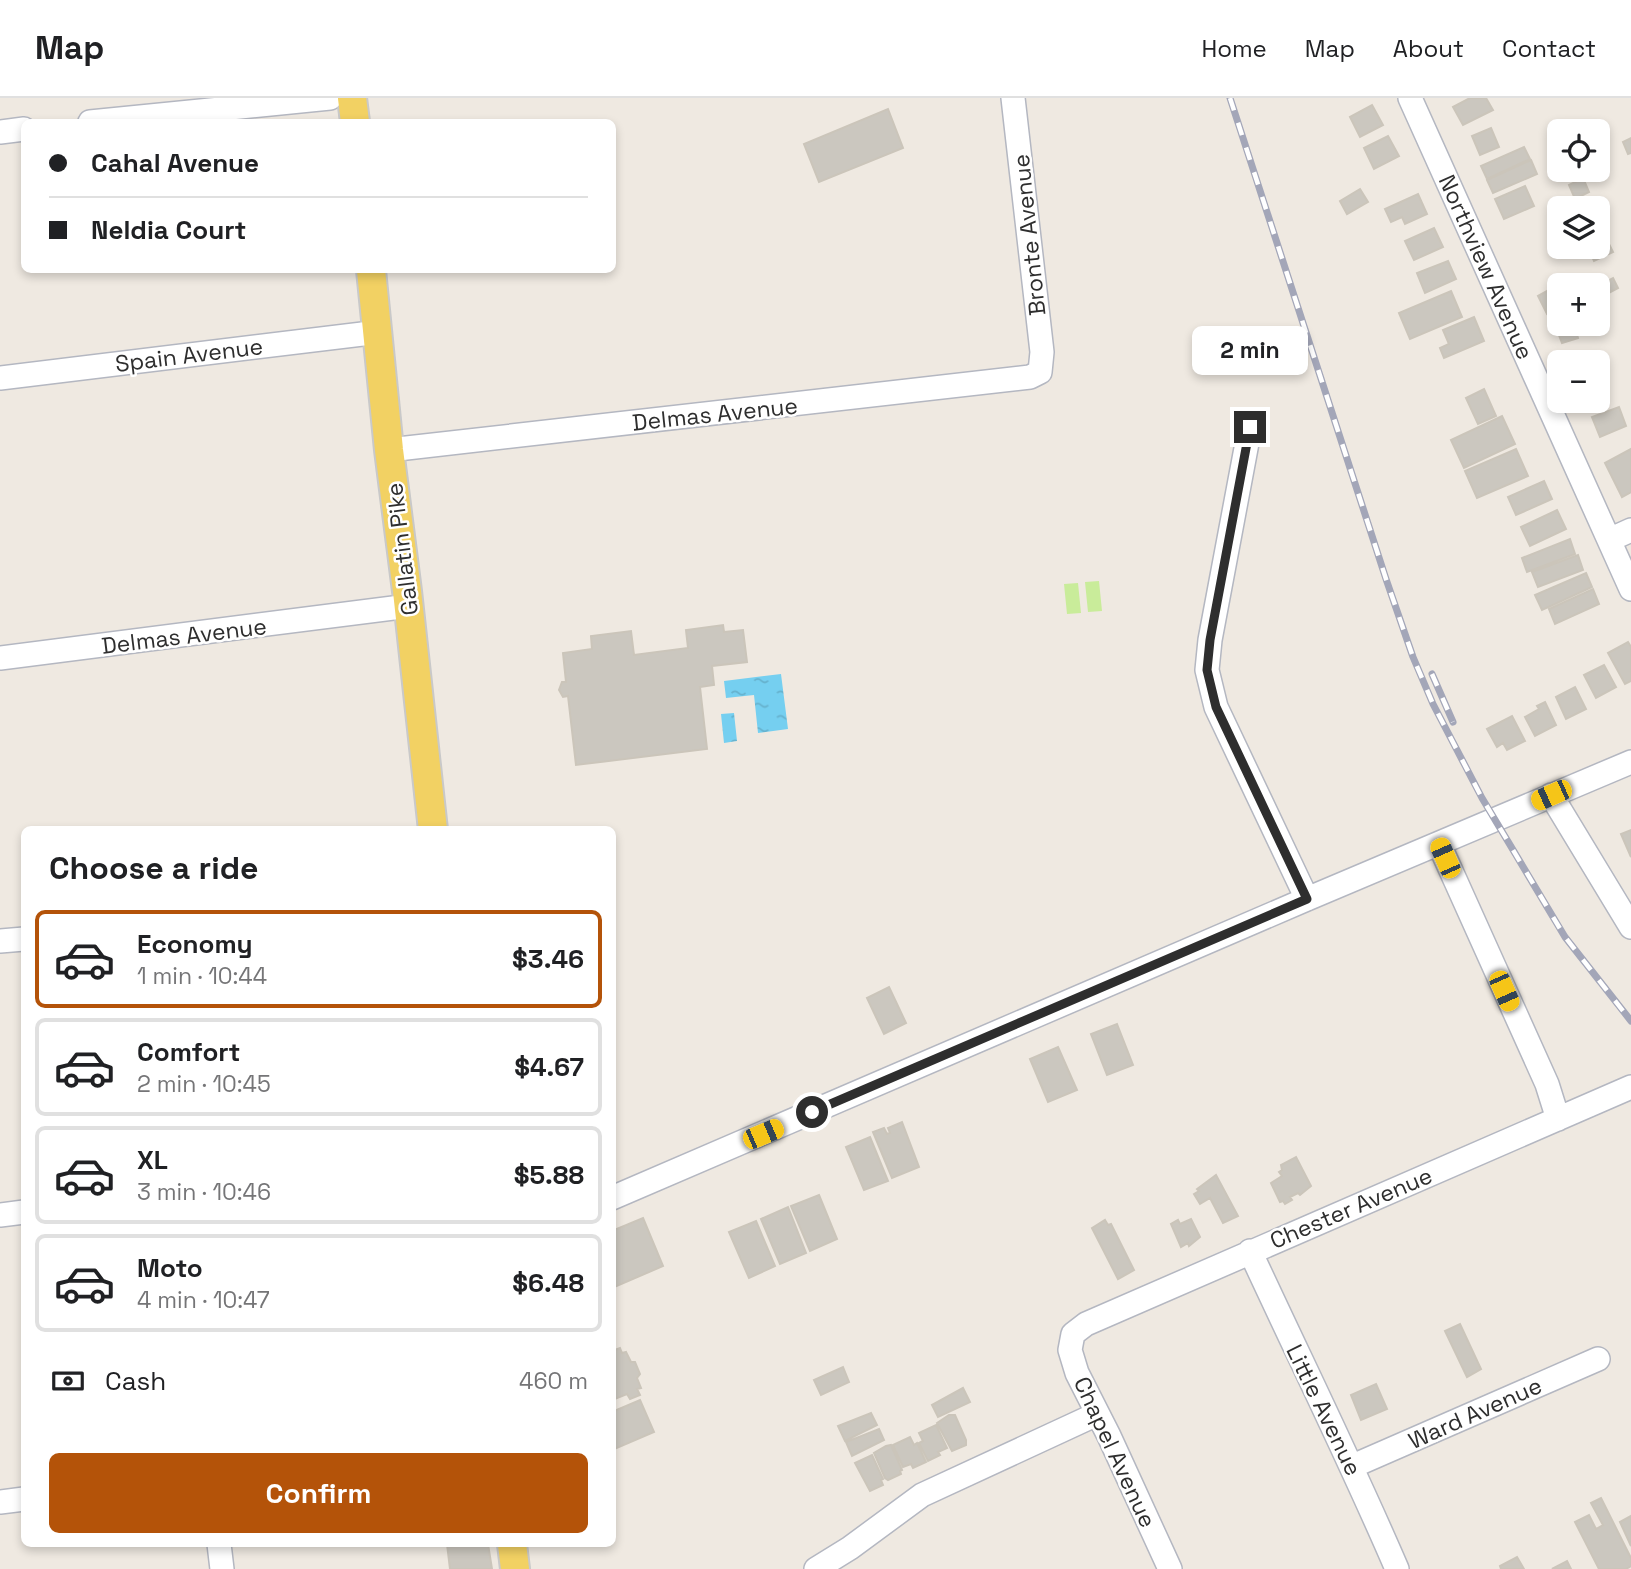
<!DOCTYPE html>
<html lang="en">
<head>
<meta charset="utf-8">
<style>
  :root { --surface:#fff; --page:#f2f2f2; --text:#202124; --muted:#757577; --line:#e0e0e0; --accent:#b45309 }
  body { margin:0; font-family:"Space Grotesk",sans-serif; background:var(--page); color:var(--text); height:100vh; display:flex; flex-direction:column; font-size:26px; white-space:nowrap }
  * { box-sizing:border-box; margin:0 }
  p { font-size:23px; color:var(--muted) }
  .icon { flex:none; width:38px; height:38px; fill:none; stroke:currentColor; stroke-width:2; stroke-linecap:round; stroke-linejoin:round }
  .map { position:relative; flex:1; overflow:hidden }
  .side { position:absolute; left:21px; top:728px; width:595px; height:721px; display:flex; flex-direction:column; background:var(--surface); border-radius:10px; box-shadow:0 4px 10px #0003 }
  .side>* { flex:none }
  .hud { position:absolute; left:21px; top:21px; width:595px; height:154px; border-radius:10px; box-shadow:0 4px 10px #0003; display:grid; align-content:center; height:154px; padding:0 28px; background:var(--surface) }
  .buttons { position:absolute; left:1547px; top:21px; display:grid; gap:14px }
  .buttons a { display:grid; place-items:center; width:63px; height:63px; border-radius:10px; background:var(--surface); box-shadow:0 4px 10px #0003; font-size:35px }
  .end { position:absolute; width:32px; height:32px; margin:-16px; border:9px solid #2e2e2e; background:#fff; box-shadow:0 0 0 4px #fff }
  .from { border-radius:50% }
  .bubble { position:absolute; height:49px; border-radius:10px; background:var(--surface); box-shadow:0 4px 10px #0003; font-size:23px; font-weight:700; line-height:49px; text-align:center }
  .car { position:absolute; width:21px; height:42px; margin:-21px -10px; border-radius:9px; box-shadow:0 0 5px 2px #0007; background:linear-gradient(#f5c518 24%,#345 0 40%,#f5c518 0 76%,#345 0 86%,#f5c518 0) }
  .hud b { display:flex; align-items:center; gap:24px; height:66px; font-size:26px }
  .hud b+b { border-top:2px solid var(--line) }
  .hud i { width:18px; height:18px; background:var(--text) }
  ul { padding:0; list-style:none }
  li { display:flex; align-items:center; gap:21px; height:98px; margin:0 14px 10px; padding:0 14px; border:4px solid var(--line); border-radius:10px }
  li div { flex:1 }
  li b { display:block; font-size:26px }
  li em { font-style:normal; font-weight:700 }
  li.on { border-color:var(--accent) }
  li>.icon { width:63px; height:63px; stroke-width:1.5 }
  h2 { padding:0 28px; font-size:32px; line-height:84px }
  .pay { display:flex; align-items:center; gap:18px; height:77px; padding:0 28px; font-size:26px }
  .pay p { margin-inline-start:auto }
  .cta { display:flex; gap:14px; margin-top:auto; padding:14px 28px }
  .cta a { flex:1; height:80px; border-radius:10px; background:var(--accent); color:#fff; font-size:28px; font-weight:700; line-height:80px; text-align:center }
  header { display:flex; align-items:center; gap:42px; box-sizing:border-box; height:98px; padding:0 35px; background:var(--surface); border-bottom:2px solid var(--line) }
  header strong { font-size:33px }
  nav { display:flex; gap:38px; margin-inline-start:auto; font-size:24px }
  .map>svg:first-child { display:block }
  .pitch { fill:#c9ec9a }
  .water { fill:url(#water-ripples) }
  .building { fill:#cbc7bf; stroke:#cbc5ba; stroke-width:2 }
  .lines { fill:none; stroke-linecap:round; stroke-linejoin:round }
  .minor-casing { stroke:#b4b7c1; stroke-width:26 }
  .major-casing { stroke:#c9c9c9; stroke-width:32 }
  .minor { stroke:#fff; stroke-width:23 }
  .major { stroke:#f2d163; stroke-width:28 }
  .rail-casing { stroke:#a3a6b8; stroke-width:7 }
  .rail { stroke:#fff; stroke-width:4.5; stroke-dasharray:13; stroke-linecap:butt }
  .route { stroke:#2e2e2e; stroke-width:9 }
  .labels { text-anchor:middle; stroke-width:5; stroke-linejoin:round; paint-order:stroke }
  .street-label { font-size:23px; fill:#2e2e2e; stroke:#fff }
</style>
</head>
<body>
<header>
<strong>Map</strong>
<nav><a>Home</a><a>Map</a><a>About</a><a>Contact</a></nav>
</header>
<div class="map">
<svg width="1631" height="1471" viewBox="0 0 1631 1471">
  <defs>
    <pattern id="water-ripples" width="26" height="14" patternUnits="userSpaceOnUse" patternTransform="scale(1.75)"><rect width="26" height="14" fill="#75cff0"/><path d="M2 4q2-2 4 0t4 0M15 11q2-2 4 0t4 0" fill="none" stroke="#66b2ce"/></pattern>
  </defs>
  <rect width="100%" height="100%" fill="#efe9e1"/>
  <!-- pitch -->
  <path class="pitch" d="M1099 483 1102 513 1088 514 1085 484Z
    M1078 485 1081 515 1067 516 1064 486Z"/>
  <!-- water -->
  <path class="water" d="M781 576 788 631 758 635 754 597 726 600 724 583Z
    M734 615 737 643 724 645 721 616Z"/>
  <!-- building -->
  <path class="building" d="M1470 0H1486L1493 12 1463 27 1453 9Z
    M1372 7 1383 27 1360 39 1350 19Z
    M888 11 903 50 819 84 804 46Z
    M1491 30 1499 49 1480 57 1472 38Z
    M1388 38 1399 58 1374 71 1364 50Z
    M1631 40V55L1628 56 1623 44Z
    M1524 49 1530 61 1487 81 1481 68Z
    M1531 62 1537 76 1493 95 1487 82Z
    M1583 80 1589 94 1575 101 1569 87Z
    M1525 88 1534 108 1504 121 1495 101Z
    M1360 91 1368 104 1347 116 1340 103Z
    M1418 96 1427 116 1405 126 1402 119 1391 124 1385 111Z
    M1434 130 1443 149 1414 162 1405 143Z
    M1602 132 1613 154 1594 163 1588 149H1598V134Z
    M1448 163 1456 181 1425 195 1417 175Z
    M1613 180 1618 190 1601 199 1598 188Z
    M1567 182 1569 187H1559V210L1547 216 1538 198Z
    M1451 193 1462 219 1410 241 1399 215Z
    M1474 219 1484 243 1444 260 1440 250 1449 246 1443 232Z
    M1559 222V226H1574L1578 240 1562 245 1554 224Z
    M1484 291 1496 318 1478 326 1466 300Z
    M1619 309 1626 328 1600 339 1592 319Z
    M1502 318 1515 346 1464 370 1451 342Z
    M1516 351 1528 378 1477 400 1465 373Z
    M1631 351V394L1622 399 1605 365Z
    M1544 383 1552 401 1516 417 1508 399Z
    M1557 412 1566 431 1530 448 1521 429Z
    M1570 441 1575 456 1527 474 1522 460Z
    M1578 457 1583 472 1538 489 1532 474Z
    M1586 475 1592 489 1542 512 1535 497Z
    M1593 491 1599 506 1555 526 1549 511Z
    M723 527 724 534 743 532 747 564 712 568 714 587 700 589 707 651 576 667 568 598 563 599 559 592 562 584H566L563 555 592 551 591 538 631 533 634 557 688 550 686 532Z
    M1628 544 1631 549V583L1625 586 1608 555Z
    M1604 567 1616 589 1596 600 1584 577Z
    M1575 589 1586 611 1566 621 1556 599Z
    M1545 604 1556 627 1535 638 1525 619 1539 611 1537 608Z
    M1512 618 1525 643 1507 652 1503 645 1497 649 1487 631Z
    M1631 732V759L1621 736Z
    M889 889 906 925 884 936 867 900Z
    M1117 926 1133 967 1107 977 1091 936Z
    M1058 949 1077 992 1048 1004 1030 961Z
    M902 1024 919 1069 892 1080 873 1034 884 1030 887 1036 890 1035 888 1030Z
    M870 1039 888 1083 864 1092 846 1049Z
    M1296 1059 1311 1088 1300 1097 1298 1095 1290 1099 1292 1102 1285 1106 1283 1103 1280 1104 1271 1085 1282 1078 1279 1074 1282 1072 1281 1067Z
    M1216 1077 1238 1118 1223 1125 1210 1100 1200 1106 1194 1096 1199 1093 1197 1091Z
    M819 1097 837 1141 810 1153 791 1108Z
    M788 1109 806 1155 780 1166 761 1121Z
    M643 1120 663 1168 612 1190V1133Z
    M1191 1121 1200 1139 1189 1148 1188 1145 1181 1149 1171 1126 1178 1122 1180 1126Z
    M1105 1122 1108 1127 1111 1126 1134 1172 1118 1181 1092 1130Z
    M756 1123 775 1168 749 1180 729 1134Z
    M1460 1226 1481 1271 1467 1279 1445 1233Z
    M620 1250 622 1255 626 1254 631 1264H635L640 1276 637 1280 641 1290 637 1291 640 1297 630 1301 627 1296 612 1302V1253Z
    M843 1269 849 1284 821 1297 814 1282Z
    M1376 1286 1387 1311 1361 1322 1351 1297Z
    M963 1290 970 1304 938 1319 932 1307Z
    M640 1302 654 1334 612 1352V1314Z
    M871 1315 877 1327 845 1343 838 1328Z
    M949 1317H955L966 1342V1347L952 1353 937 1325Z
    M936 1327 947 1350 938 1354 940 1357 928 1363 919 1345 923 1343 919 1335Z
    M879 1331 884 1342 852 1358 846 1344Z
    M910 1339 914 1347 917 1345 926 1364 913 1370 911 1366 903 1369 893 1347Z
    M891 1347 902 1372 900 1373 901 1376 888 1382 885 1380 874 1355 886 1348Z
    M872 1357 883 1381 881 1382 883 1387 870 1393 855 1365Z
    M1601 1400 1631 1460V1468L1626 1471H1599L1575 1424 1589 1417 1596 1431 1603 1427 1591 1405Z
    M1631 1418V1448L1620 1424Z
    M447 1446H488L492 1471H450Z
    M1517 1459 1524 1471H1501L1500 1468Z
    M1567 1463 1571 1471H1552Z"/>
  <g class="lines">
    <!-- minor casing -->
    <g class="minor-casing">
      <path id="minor" d="M1410 0 1631 491
        M90 24 330 0
        M0 34 24 31
        M0 280 379 234
        M1250 329 1210 542 1207 572 1216 609 1307 801
        M389 352 1030 279 1040 274 1042 254 1013 0
        M1609 442 1631 432
        M0 560 409 508
        M1551 697 1631 829
        M1439 746 1547 986 1558 1021
        M0 843 24 841
        M612 1100 1307 801 1631 664
        M0 1117 24 1114
        M1250 1153C1299 1259 1351 1364 1397 1471
        M1353 1368 1598 1261
        M0 1404 24 1401
        M219 1446 222 1471
        M816 1471 850 1450 922 1397 1097 1316
        M1170 1471 1109 1338 1077 1275 1070 1252 1073 1236 1086 1226 1631 989"/>
    </g>
    <!-- major casing -->
    <g class="major-casing">
      <path id="major" d="M352 0 355 24
        M371 172 389 352 407 493 433 732
        M512 1446 515 1471"/>
    </g>
    <!-- minor -->
    <use href="#minor" class="minor"/>
    <!-- major -->
    <use href="#major" class="major"/>
    <!-- rail casing -->
    <g class="rail-casing">
      <path id="rail" d="M1230 0 1386 481 1413 559 1433 606 1482 700 1565 839 1631 923
        M1432 576 1453 624"/>
    </g>
    <!-- rail -->
    <use href="#rail" class="rail"/>
  </g>
  <g class="lines">
    <!-- route -->
    <path class="route" d="M812 1014 1307 801 1216 609 1207 572 1210 542 1250 329"/>
  </g>
  <g class="labels">
    <!-- street labels -->
    <g class="street-label">
      <text transform="translate(1029 137) rotate(-96)" y="8">Bronte Avenue</text>
      <text transform="translate(1486 169) rotate(66)" y="8">Northview Avenue</text>
      <text transform="translate(189 257) rotate(-7)" y="8">Spain Avenue</text>
      <text transform="translate(715 316) rotate(-6)" y="8">Delmas Avenue</text>
      <text transform="translate(402 451) rotate(-97)" y="8">Gallatin Pike</text>
      <text transform="translate(184 538) rotate(-7)" y="8">Delmas Avenue</text>
      <text transform="translate(1351 1110) rotate(-23)" y="8">Chester Avenue</text>
      <text transform="translate(1324 1312) rotate(64)" y="8">Little Avenue</text>
      <text transform="translate(1475 1315) rotate(-24)" y="8">Ward Avenue</text>
      <text transform="translate(1115 1354) rotate(65)" y="8">Chapel Avenue</text>
    </g>
  </g>
</svg>
<div class="buttons">
<a><svg class="icon" aria-label="locate" viewBox="0 0 24 24"><circle cx="12" cy="12" r="6"/><path d="M12 2v4M12 18v4M2 12h4M18 12h4"/></svg></a>
<a><svg class="icon" aria-label="layers" viewBox="0 0 24 24"><path d="M12 4l9 5-9 5-9-5zM3 14l9 5 9-5"/></svg></a>
<a>+</a>
<a>−</a>
</div>
<i class="end from" style="left:812px;top:1014px"></i>
<i class="end" style="left:1250px;top:329px"></i>
<div class="bubble" style="left:1192px;top:228px;width:116px">2 min</div>
<i class="car" style="left:1551px;top:697px;rotate:246deg"></i>
<i class="car" style="left:1445px;top:760px;rotate:336deg"></i>
<i class="car" style="left:1504px;top:893px;rotate:156deg"></i>
<i class="car" style="left:763px;top:1036px;rotate:67deg"></i>
<div class="hud">
<b><i class="from"></i>Cahal Avenue</b>
<b><i></i>Neldia Court</b>
</div>
<section class="side">
<h2>Choose a ride</h2>
<ul>
<li class="on"><svg class="icon" aria-label="car" viewBox="0 0 24 24"><path d="M5 17H2v-5l4-1 3-4h7l3 4 3 1v5h-3M9 17h6M6 11h13"/><circle cx="7" cy="17" r="2"/><circle cx="17" cy="17" r="2"/></svg><div><b>Economy</b><p>1 min · 10:44</p></div><em>$3.46</em></li>
<li><svg class="icon" aria-label="car" viewBox="0 0 24 24"><path d="M5 17H2v-5l4-1 3-4h7l3 4 3 1v5h-3M9 17h6M6 11h13"/><circle cx="7" cy="17" r="2"/><circle cx="17" cy="17" r="2"/></svg><div><b>Comfort</b><p>2 min · 10:45</p></div><em>$4.67</em></li>
<li><svg class="icon" aria-label="car" viewBox="0 0 24 24"><path d="M5 17H2v-5l4-1 3-4h7l3 4 3 1v5h-3M9 17h6M6 11h13"/><circle cx="7" cy="17" r="2"/><circle cx="17" cy="17" r="2"/></svg><div><b>XL</b><p>3 min · 10:46</p></div><em>$5.88</em></li>
<li><svg class="icon" aria-label="car" viewBox="0 0 24 24"><path d="M5 17H2v-5l4-1 3-4h7l3 4 3 1v5h-3M9 17h6M6 11h13"/><circle cx="7" cy="17" r="2"/><circle cx="17" cy="17" r="2"/></svg><div><b>Moto</b><p>4 min · 10:47</p></div><em>$6.48</em></li>
</ul>
<div class="pay"><svg class="icon" aria-label="cash" viewBox="0 0 24 24"><path d="M3 7h18v10H3z"/><circle cx="12" cy="12" r="2"/></svg>Cash<p>460 m</p></div>
<div class="cta"><a>Confirm</a></div>
</section>
</div>
</body>
</html>
